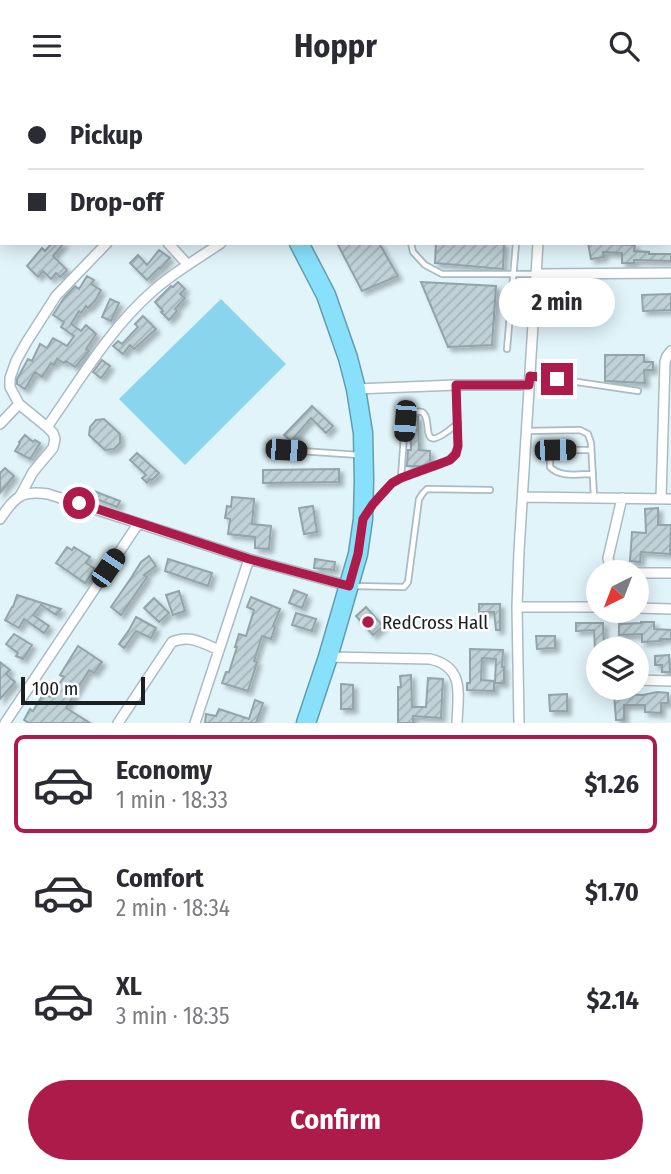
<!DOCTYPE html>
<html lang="en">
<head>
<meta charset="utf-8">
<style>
  :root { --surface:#fff; --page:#f2f2f3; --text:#2b2b33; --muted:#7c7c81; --line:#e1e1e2; --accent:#ad1b4a }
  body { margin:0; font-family:"Fira Sans Condensed",sans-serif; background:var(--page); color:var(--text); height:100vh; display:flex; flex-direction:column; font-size:26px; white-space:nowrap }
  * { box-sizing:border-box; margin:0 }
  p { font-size:23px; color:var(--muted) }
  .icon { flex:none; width:38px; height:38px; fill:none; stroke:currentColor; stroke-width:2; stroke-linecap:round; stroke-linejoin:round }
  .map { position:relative; height:632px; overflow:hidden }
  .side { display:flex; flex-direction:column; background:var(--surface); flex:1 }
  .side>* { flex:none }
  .top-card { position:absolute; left:0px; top:0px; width:672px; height:154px; box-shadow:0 4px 18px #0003; display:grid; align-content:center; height:154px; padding:0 28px; background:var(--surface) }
  .needle { width:46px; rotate:222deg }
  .controls { position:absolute; left:586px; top:469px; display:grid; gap:14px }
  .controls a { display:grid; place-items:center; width:63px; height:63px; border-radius:50%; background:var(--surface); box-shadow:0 4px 18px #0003; font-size:35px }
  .scale { position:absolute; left:21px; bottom:18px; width:124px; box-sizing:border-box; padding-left:7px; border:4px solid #192022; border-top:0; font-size:19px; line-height:24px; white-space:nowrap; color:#192022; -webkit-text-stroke:5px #fdfdfd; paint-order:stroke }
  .end { position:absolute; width:32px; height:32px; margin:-16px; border:9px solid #ad1b4a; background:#fff; box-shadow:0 0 0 4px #fff }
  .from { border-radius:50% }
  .bubble { position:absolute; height:49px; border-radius:24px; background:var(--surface); box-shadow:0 4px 18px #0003; font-size:23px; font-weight:700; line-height:49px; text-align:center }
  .car { position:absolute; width:21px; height:42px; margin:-21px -10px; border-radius:9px; box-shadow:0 0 5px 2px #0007; background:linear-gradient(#222 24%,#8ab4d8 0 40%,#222 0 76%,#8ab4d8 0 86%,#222 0) }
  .top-card b { display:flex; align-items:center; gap:24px; height:66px; font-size:26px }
  .top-card b+b { border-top:2px solid var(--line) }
  .top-card i { width:18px; height:18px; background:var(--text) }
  ul { padding:12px 0 0; list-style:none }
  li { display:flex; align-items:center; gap:21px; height:98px; margin:0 14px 10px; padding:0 14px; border:4px solid transparent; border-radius:10px }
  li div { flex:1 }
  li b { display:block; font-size:26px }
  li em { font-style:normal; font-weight:700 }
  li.active { border-color:var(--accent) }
  li>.icon { width:63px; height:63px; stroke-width:1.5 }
  .button { display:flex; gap:14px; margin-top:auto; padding:14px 28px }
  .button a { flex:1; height:80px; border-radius:42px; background:var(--accent); color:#fff; font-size:28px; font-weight:700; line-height:80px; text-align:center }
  header { display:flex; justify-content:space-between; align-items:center; height:91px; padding:0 28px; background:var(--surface); font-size:32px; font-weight:700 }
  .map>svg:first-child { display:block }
  .pitch { fill:#88d5ed }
  .building { fill:url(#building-hatch); stroke:#93a4aa; stroke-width:2; filter:url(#shadow) }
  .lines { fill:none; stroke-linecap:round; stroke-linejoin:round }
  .lane-casing { stroke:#aabbc1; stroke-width:8 }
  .street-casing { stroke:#aabbc1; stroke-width:12 }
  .highway-casing { stroke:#629daf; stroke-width:21 }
  .lane { stroke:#fff; stroke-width:4.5 }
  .street { stroke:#fff; stroke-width:9 }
  .highway { stroke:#89e0fb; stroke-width:18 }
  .route { stroke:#ad1b4a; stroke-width:9 }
  .poi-dot { fill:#ad1b4a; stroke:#fdfdfd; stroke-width:2.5 }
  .labels { text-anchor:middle; stroke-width:5; stroke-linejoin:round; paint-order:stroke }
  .poi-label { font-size:19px; fill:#192022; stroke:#fdfdfd; text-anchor:start }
</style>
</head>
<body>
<header><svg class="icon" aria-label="menu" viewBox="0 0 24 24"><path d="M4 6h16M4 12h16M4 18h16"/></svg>Hoppr<svg class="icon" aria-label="search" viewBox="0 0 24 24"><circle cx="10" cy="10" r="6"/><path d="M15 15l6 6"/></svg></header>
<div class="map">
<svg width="671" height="632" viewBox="0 0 671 632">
  <defs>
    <pattern id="building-hatch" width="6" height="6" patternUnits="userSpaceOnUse" patternTransform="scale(1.75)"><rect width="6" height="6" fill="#c0d2d8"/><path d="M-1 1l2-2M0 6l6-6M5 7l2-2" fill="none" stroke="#a4b4b9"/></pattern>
    <filter id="shadow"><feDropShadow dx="4" dy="4" stdDeviation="2" flood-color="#0004"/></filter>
  </defs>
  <rect width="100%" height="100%" fill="#e1f4fa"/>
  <!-- pitch -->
  <path class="pitch" d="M221 208 286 273 185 374 119 308Z"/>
  <!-- building -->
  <path class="building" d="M52 152H64L53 165 67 179 60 186 56 182 51 188 43 180 38 186 27 175 42 157 45 160Z
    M337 152H379L398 185 362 200Z
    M436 152H504L503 178 435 172Z
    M588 152 635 154 634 160 649 161V163H671V170L634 169V172H622V162L603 161 604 166 591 168Z
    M159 159 170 167 160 178 159 177 147 189 130 172 138 164 147 174Z
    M87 185 94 189 91 193 101 199 95 210 88 217 86 215 81 222 79 220 71 233 81 240 86 234 96 243 86 258 89 260 75 276 66 270 64 272 57 268 54 274 51 272 42 286 35 281 25 298 17 293V288L28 268 32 270 40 253 47 257 53 247 67 255 74 245 61 236 64 231 53 224 64 207 75 195 79 198Z
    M178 191 185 198 180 203 185 207 175 218 177 220 169 229 161 221 163 220 155 211 171 195 173 196Z
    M421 191 496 195 492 254 448 256Z
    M671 203V219L643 220 642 204Z
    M110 208 119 212 111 230 102 226Z
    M143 225 156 238 134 258 130 254 123 263 113 255 118 250 122 253 138 236 135 233Z
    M605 264H644V271H653V279H644L645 292 605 290Z
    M102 269 110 275 101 287 93 281Z
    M312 315 333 335 326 342 311 327 291 350 284 344Z
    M418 325 419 359 430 360V372L421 375H407L408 359H411L410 327Z
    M104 328 120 343V352L114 358 105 359 89 344 90 336 96 329Z
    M25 344 33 351 35 349 40 352 30 368 15 360 20 352 19 351Z
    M137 362 159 382 152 389 150 388 147 392 142 387 146 384 130 369Z
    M5 377 14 385 0 402V382Z
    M339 378V391L263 392V379Z
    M91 399 120 410 117 416 89 405Z
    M232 406 254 408 252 433 271 435 269 458 255 457V446L228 443 230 428 225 427 227 415 231 416Z
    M313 415 317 441 304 443 299 417Z
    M658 417V434H671L670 463 641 461 640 471 630 470 632 441 646 442 645 418Z
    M67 456 72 459 74 456 90 466 86 472 95 478 85 492 56 472Z
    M149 465 156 475 144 484 147 486 121 524 111 516 131 487 141 471Z
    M168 468 212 482 208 495 165 480Z
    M315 468 335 471 334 479 314 477Z
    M294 499 307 504 302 517 289 512Z
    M179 500 185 520 173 524 166 504Z
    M17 504 61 518 56 524 41 514 33 524 49 535 44 542 24 528 19 537 5 529 12 516H13Z
    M251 506 280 518 273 535 275 536 271 548 262 545 254 570 257 571 248 600 222 592 226 581H229L237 556H235L239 543 246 545 254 519 247 516Z
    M154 507 169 522 159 531 144 517Z
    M479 513H500V539H496L494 521H479Z
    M366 516 383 535 373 544 356 525Z
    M296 522 316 528 312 540 292 534Z
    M136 526 156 537 151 547 136 540 124 557 119 553 129 539Z
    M641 531H654V538L671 539V548H660V550L642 551V543L619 544V533L641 532Z
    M576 532H603L604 558H595L594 539 576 540Z
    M14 543 32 554 23 568 16 565 18 562 6 553Z
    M536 545H555V557L537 558Z
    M78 555 102 571 94 582 89 579 66 617 90 632H29L24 629 30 618 33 620 44 602 50 606 64 586 60 584Z
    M470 558 503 559 502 576H504V592H495L496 568 482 567 481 589 494 590V600L467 599V592H470Z
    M669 564 670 581H662V574H655V565Z
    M0 571 10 579 6 583 15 591 0 608Z
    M411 584 412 616H426L428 587 443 588 441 627 413 625V632H398V596H401L400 585Z
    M341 593 353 594V618H341Z
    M657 601 668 602V612H661V622L645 621V614H624V629H616L614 603 643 604Z
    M567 603V620H550L549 604Z
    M255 609 263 612 256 632H205L206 623 216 625 219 618 249 628Z"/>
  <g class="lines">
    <!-- lane casing -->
    <g class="lane-casing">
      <path id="lane" d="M411 152 413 161 425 174 442 183H535
        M507 258 516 152
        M530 284 638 300
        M526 340 580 339 588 343 591 352 594 406
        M286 359 359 364
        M591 359H555L550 362V376C560 387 579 383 593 383
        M401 387 405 330 406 325 410 321C413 321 419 320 422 321 435 329 415 369 458 332
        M369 419C378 406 387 394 401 387 421 376 450 379 458 355L456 294
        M353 495 404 496 408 491 419 408 423 402 427 398 490 399"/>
    </g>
    <!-- street casing -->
    <g class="street-casing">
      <path id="street" d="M354 2 355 0
        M557 2V0
        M583 2V0
        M670 27H671
        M670 105H671
        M168 152 188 174
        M536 183 671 182
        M356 298 456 294H529
        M0 333 19 313
        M47 336C80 289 110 237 154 199 174 181 199 167 221 152
        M20 405 33 381 53 357 55 348 53 342 47 336 19 313 10 296V287L16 270 26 252 56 205 107 152
        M523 406 671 408
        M661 408 665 271 667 265 671 260
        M0 428C15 406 21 399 48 403L249 468 349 495
        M617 481 610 477 608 467 622 407
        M637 482H671
        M517 516H598
        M637 517 671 518
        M328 566 430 568C465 576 458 603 457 632
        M637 589 671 590
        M5 632 138 433
        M118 632 172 551C189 543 202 552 219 559
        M195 632 249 468
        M519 632 517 516 519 460 538 152"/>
    </g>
    <!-- highway casing -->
    <g class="highway-casing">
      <path id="highway" d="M195 0 196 2
        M299 152 326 204 348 267 356 298 363 342 364 389 363 428 358 463 328 566 306 632"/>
    </g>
    <!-- lane -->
    <use href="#lane" class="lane"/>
    <!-- street -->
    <use href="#street" class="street"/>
    <!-- highway -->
    <use href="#highway" class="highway"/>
  </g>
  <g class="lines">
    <!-- route -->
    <path class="route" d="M79 412 249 468 349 495 358 463 363 428 373 413 392 392 401 387 450 369 456 363 458 355 456 294H529L530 285 557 288"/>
  </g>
  <!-- markers -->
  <circle class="poi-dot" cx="368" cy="531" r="7"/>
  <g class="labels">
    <!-- poi labels -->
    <g class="poi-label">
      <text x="382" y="538">RedCross Hall</text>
    </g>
  </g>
</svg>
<div class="controls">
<a><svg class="needle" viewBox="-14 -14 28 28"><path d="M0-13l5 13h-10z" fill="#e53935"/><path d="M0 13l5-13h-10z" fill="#7c7c81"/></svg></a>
<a><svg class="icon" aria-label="layers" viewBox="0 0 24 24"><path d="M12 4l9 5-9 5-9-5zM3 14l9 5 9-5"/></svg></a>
</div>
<div class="scale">100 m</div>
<i class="end from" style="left:79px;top:412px"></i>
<i class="end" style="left:557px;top:288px"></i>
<div class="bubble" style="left:499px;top:187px;width:116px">2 min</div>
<i class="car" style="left:405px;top:330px;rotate:184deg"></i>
<i class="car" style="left:286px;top:359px;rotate:94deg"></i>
<i class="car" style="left:555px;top:359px;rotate:89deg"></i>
<i class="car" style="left:108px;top:477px;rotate:34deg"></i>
<div class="top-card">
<b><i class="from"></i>Pickup</b>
<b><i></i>Drop-off</b>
</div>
</div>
<section class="side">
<ul>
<li class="active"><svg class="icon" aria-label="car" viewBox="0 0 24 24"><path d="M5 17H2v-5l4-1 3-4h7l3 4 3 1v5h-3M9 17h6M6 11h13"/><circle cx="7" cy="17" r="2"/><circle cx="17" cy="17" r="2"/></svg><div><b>Economy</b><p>1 min · 18:33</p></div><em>$1.26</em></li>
<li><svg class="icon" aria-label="car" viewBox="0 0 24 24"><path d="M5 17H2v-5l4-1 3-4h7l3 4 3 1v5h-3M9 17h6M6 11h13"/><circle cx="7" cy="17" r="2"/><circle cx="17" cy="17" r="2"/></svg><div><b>Comfort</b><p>2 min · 18:34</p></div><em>$1.70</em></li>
<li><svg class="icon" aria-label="car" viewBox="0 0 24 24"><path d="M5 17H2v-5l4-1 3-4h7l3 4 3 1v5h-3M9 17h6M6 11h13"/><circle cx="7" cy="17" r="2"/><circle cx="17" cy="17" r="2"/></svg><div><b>XL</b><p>3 min · 18:35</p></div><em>$2.14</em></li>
</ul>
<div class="button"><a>Confirm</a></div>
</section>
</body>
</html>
